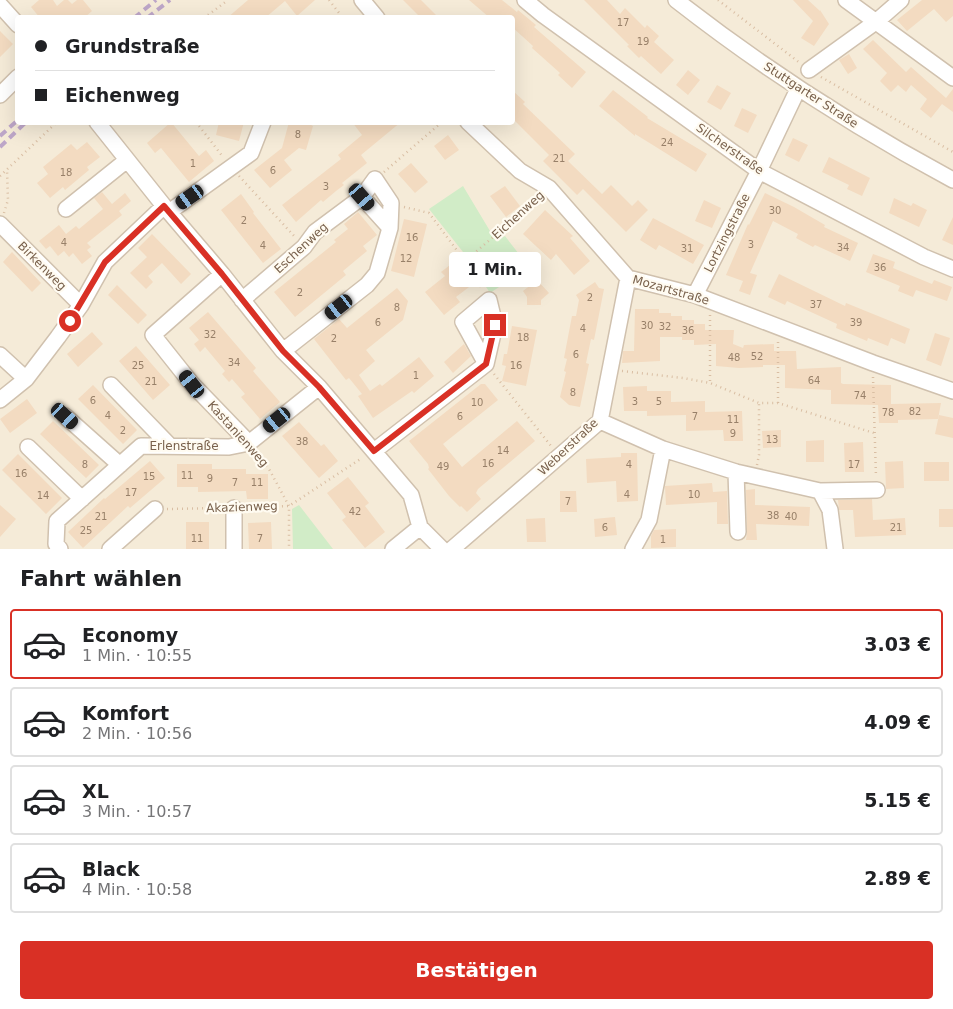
<!DOCTYPE html>
<html lang="de">
<head>
<meta charset="utf-8">
<style>
  :root { --surface:#fff; --page:#f6f6f6; --text:#202124; --muted:#757577; --line:#e0e0e0; --accent:#d93025 }
  body { margin:0; font-family:"DejaVu Sans",sans-serif; background:var(--page); color:var(--text); height:100vh; display:flex; flex-direction:column; font-size:19px; white-space:nowrap }
  * { box-sizing:border-box; margin:0 }
  p { font-size:16px; color:var(--muted) }
  .icon { flex:none; width:28px; height:28px; fill:none; stroke:currentColor; stroke-width:2; stroke-linecap:round; stroke-linejoin:round }
  .map { position:relative; height:549px; overflow:hidden }
  .drawer { display:flex; flex-direction:column; background:var(--surface); flex:1 }
  .drawer>* { flex:none }
  .top-card { position:absolute; left:15px; top:15px; width:500px; height:110px; border-radius:5px; box-shadow:0 5px 20px #0002; display:grid; align-content:center; height:110px; padding:0 20px; background:var(--surface) }
  .end { position:absolute; width:22px; height:22px; margin:-11px; border:6px solid #d93025; background:#fff; box-shadow:0 0 0 2px #fff }
  .from { border-radius:50% }
  .bubble { position:absolute; height:35px; border-radius:5px; background:var(--surface); box-shadow:0 5px 20px #0002; font-size:16px; font-weight:600; line-height:35px; text-align:center }
  .car { position:absolute; width:15px; height:30px; margin:-15px -8px; border-radius:6px; box-shadow:0 0 4px 1px #0007; background:linear-gradient(#222 24%,#8ab4d8 0 40%,#222 0 76%,#8ab4d8 0 86%,#222 0) }
  .top-card b { display:flex; align-items:center; gap:18px; height:48px; font-size:19px }
  .top-card b+b { border-top:1px solid var(--line) }
  .top-card i { width:12px; height:12px; background:var(--text) }
  ul { padding:0; list-style:none }
  li { display:flex; align-items:center; gap:15px; height:70px; margin:0 10px 8px; padding:0 10px; border:2px solid var(--line); border-radius:5px }
  li div { flex:1 }
  li b { display:block; font-size:19px }
  li em { font-style:normal; font-weight:600 }
  li.active { border-color:var(--accent) }
  li>.icon { width:45px; height:45px; stroke-width:1.5 }
  h2 { padding:0 20px; font-size:22px; line-height:60px }
  .button { display:flex; gap:10px; margin-top:auto; padding:10px 20px }
  .button a { flex:1; height:58px; border-radius:5px; background:var(--accent); color:#fff; font-size:20px; font-weight:600; line-height:58px; text-align:center }
  .map>svg:first-child { display:block }
  .residential { fill:#f5ebd8; fill-rule:evenodd }
  .green { fill:#d1ecc7 }
  .building { fill:#f3dbc1 }
  .lines { fill:none; stroke-linecap:round; stroke-linejoin:round }
  .minor-casing { stroke:#d0c1ae; stroke-width:18 }
  .path { stroke:#d9bea3; stroke-width:2.5; stroke-dasharray:1 4; stroke-linecap:butt }
  .minor { stroke:#fff; stroke-width:15 }
  .rail { stroke:#bda6c8; stroke-width:4; stroke-dasharray:8 5; stroke-linecap:butt }
  .route { stroke:#d93025; stroke-width:6 }
  .labels { text-anchor:middle; stroke-width:4.5; stroke-linejoin:round; paint-order:stroke }
  .number-label { font-size:10px; fill:#988069 }
  .street-label { font-size:12px; fill:#79614c; stroke:#fffbf1 }
</style>
</head>
<body>
<div class="map">
<svg width="953" height="549" viewBox="0 0 953 549">
  <rect width="100%" height="100%" fill="#fdf8ea"/>
  <!-- residential -->
  <path class="residential" d="M0 0H953V549H0ZM18 18H512V122H18Z"/>
  <!-- green -->
  <path class="green" d="M463 186 496 241 505 236 529 267 490 293 463 252 429 209Z
    M299 505 333 549H293L292 509Z"/>
  <!-- building -->
  <path class="building" d="M39 0H53L57 6 64 0H68L72 4 77 0H83L92 11 84 18H40L31 7Z
    M248 0H315L297 16 285 1 265 18H227Z
    M403 0H421L439 18H421Z
    M469 0H502L517 12 518 10 536 25 534 27 586 72 572 88 558 75 560 73 532 48 533 46 512 27V18H490Z
    M584 0H607L620 14 625 8 645 28 647 25 659 36 654 42 674 60 661 74 641 56 639 58 627 46 629 45Z
    M793 0H808L820 11V10L829 24 814 46 801 38 813 21Z
    M922 0H953V16L946 22 934 9 907 31 897 20Z
    M0 31 13 44 0 57Z
    M873 40 906 72 911 67 946 98 953 89V112L942 104 931 118 920 109 927 99 911 85 906 92 898 85 891 92 880 81 887 73 863 49Z
    M849 54 857 68 848 74 839 60Z
    M688 70 700 80 688 95 676 85Z
    M717 85 731 93 721 110 707 102Z
    M512 90 525 102 523 104 575 154 568 161 602 194 611 185 632 206 638 200 648 210 626 232 583 189 577 195 543 161 549 155 512 118Z
    M613 90 648 117 647 118 707 154 696 172 656 147 635 134V136L599 106Z
    M742 108 757 115 748 133 734 126Z
    M171 122 199 156 206 150 214 161 189 182 161 148 155 153 147 143Z
    M219 122H244L239 141 216 135Z
    M289 122H311V125L313 126 306 150 299 148 284 160 292 170 270 188 254 170 282 148Z
    M352 122H401L361 155 367 163 342 183 344 185 336 191 323 202 321 200 296 222 282 205 341 159 338 155 362 135Z
    M448 135 459 150 445 160 434 146Z
    M793 138 808 145 799 162 785 155Z
    M87 142 100 157 87 167 89 170 65 190 63 187 50 198 37 183 48 174 43 167 71 144 77 150Z
    M829 157 870 178 862 196 847 189 849 185 822 172Z
    M411 163 428 182 415 193 398 174Z
    M505 186 520 206 506 217 490 196Z
    M102 192 112 204 125 193 131 201 119 211 122 215 87 243 91 247 87 250 92 256 82 264 73 253 69 257 64 251 58 256 50 246 46 249 39 241 59 225 66 234 76 226 79 229 103 209 94 198Z
    M765 193 794 207 825 225 824 227 858 243 850 261 815 245 813 247 796 238 798 234 773 221 750 273 757 275 750 295 739 291 743 281 726 275 748 224 749 225Z
    M241 194 254 212 253 213 281 249 263 263 221 210Z
    M894 198 911 206 913 203 927 210 919 227 889 213Z
    M704 200 721 208 712 228 695 221Z
    M545 210 573 236 570 238 590 261 574 275 556 254 551 260 523 234Z
    M358 212 377 235 363 246 367 251 343 271 346 275 295 317 274 292 336 242 334 240 348 229 344 224Z
    M953 217V245L942 240Z
    M653 218 704 245 693 264 659 245 656 250 640 240Z
    M404 219 427 224 414 277 391 271Z
    M152 234 191 274 181 284 162 263 148 276 153 282 146 289 130 273 147 257 138 248Z
    M12 252 41 283 32 292 3 262Z
    M873 254 895 262 893 268 932 284 934 280 952 287 947 301 916 290 913 297 898 291 900 286 866 272Z
    M455 261 473 284 456 297 460 302 444 315 425 292 445 276 441 272Z
    M779 274 845 306 846 303 910 329 905 344 891 338 888 346 868 338 867 341 836 328 837 324 787 301 785 305 768 297Z
    M537 280 549 293 541 300V305H527V297L523 291Z
    M595 282 599 288 604 289 594 340 591 339 586 363 589 364 580 407 569 405 560 397 566 372 564 371 567 359 564 358 572 316H576L579 300 576 295Z
    M117 285 147 315 138 324 108 295Z
    M397 288 408 301 403 320 366 350 375 361 359 375 370 391 380 384 382 386 419 357 434 376 414 393 412 391 373 418 358 396 362 394 349 378 346 380 314 339 339 319 347 328Z
    M635 309H659V313H671V316H682V320H694V324H705V330H734L733 344 743 348 744 345 774 344V351H796L797 369 841 367V383L843 384 891 385V404L941 403 938 419 898 420V423H879L878 405 831 404V390L785 388V365H763V367L739 368 716 366V344L694 345V340H682V337H660V361L622 363 623 351H634Z
    M208 312 256 368 253 371 280 402 260 419 241 397 245 394 232 379 229 382 222 374 225 371 205 347 200 352 194 344 199 340 189 328Z
    M512 326 537 330 526 386 502 381 506 366 502 365 504 354H507Z
    M92 332 103 344 78 367 67 354Z
    M935 333 950 338 941 366 926 360Z
    M464 344 471 356 453 373 444 362Z
    M136 346 170 385 153 400 119 361Z
    M481 384H485L498 400 443 444 462 467 517 421 535 441 478 489 476 493 481 499 467 512 461 506 460 507 449 496 428 469 429 468 428 464 409 441Z
    M93 385 137 430 123 444 78 399Z
    M647 386V391H671V402L705 401V412L742 411 743 441H724L723 430 686 431V415L647 416V411H624L623 387Z
    M27 399 37 413 10 433 0 419Z
    M939 415 953 418V438L935 434Z
    M53 421 99 465 86 478 40 434Z
    M299 422 321 446 324 444 338 461 319 478 282 436Z
    M781 430V447L763 448 762 431Z
    M824 440V462H806V441Z
    M863 442 864 472H845L844 443Z
    M621 453H637L638 501 617 502 616 481 587 483 586 459 621 457Z
    M18 454 62 498 46 514 2 470Z
    M150 461 165 478 130 508 128 506 83 548 68 532 104 498 105 499Z
    M903 461 904 488 886 489 885 462Z
    M924 462H949V481H924Z
    M177 464H212V469H246V474H268V499H247L246 491 198 492V487H177Z
    M348 477 369 503 365 506 385 532 365 548 342 520 346 517 327 493Z
    M712 483 713 492 727 491 728 524H717V502L666 505 665 486Z
    M755 489V505L810 507 809 526 756 524 757 540H746L747 532 746 490Z
    M560 491H576L577 512H560Z
    M872 499 873 520 905 518 906 535 855 537 853 510H839L838 500Z
    M0 505 16 519 0 537Z
    M939 509H953V527H939Z
    M615 517 617 535 595 537 594 519Z
    M545 518 546 542H527L526 519Z
    M186 522H209V549H186Z
    M271 522 272 549H249L248 523Z
    M676 529V547L651 548V536L654 530Z"/>
  <g class="lines">
    <!-- minor casing -->
    <g class="minor-casing">
      <path id="minor" d="M362 0 377 18
        M525 0 543 15 759 171 924 257 953 269
        M676 0C763 68 856 128 953 180
        M846 0 953 78
        M0 5 18 25
        M809 70 877 21 901 0
        M0 95 18 77
        M97 122 164 206 222 274 283 351 319 387 411 495 420 527 442 549
        M468 122 520 171 549 188 628 278 695 295 873 363 953 391
        M66 209 127 160
        M169 212 251 153 263 122
        M0 224 81 305
        M222 274 153 335 192 384 249 443
        M695 295 759 171 798 89
        M242 300 304 247 315 232 362 197
        M283 351 367 285 377 273 390 228 391 203 375 179 362 197 390 228
        M0 355 26 379
        M111 385 170 446
        M0 400 26 379 58 337 81 305 105 262 164 206
        M65 416 120 465
        M600 421 663 449 736 472 820 491 877 490
        M28 447 82 499
        M374 451 486 364 495 325 489 300 463 322 486 364
        M736 472 738 532
        M820 491 830 510 835 549
        M234 508V549
        M60 549 56 544 57 521 141 446 229 447 249 443 319 387
        M110 549 155 509
        M393 549 420 527
        M452 549 600 421 628 278
        M633 549 649 520 663 449"/>
    </g>
    <!-- path -->
    <path class="path" d="M329 0 343 18
      M718 0 800 63
      M204 18 228 0
      M821 77 953 152
      M196 122 223 157
      M384 172 442 122
      M0 176 57 122
      M239 176 295 237
      M404 207 429 213 465 261 483 290
      M4 213 8 200 7 170
      M465 261 539 198
      M710 315V383
      M622 371 683 378 710 383 759 403H778L874 433
      M494 374 551 446
      M873 377 876 477
      M778 403V339
      M257 454 269 469 289 506V549
      M757 465 759 455V403
      M247 508 289 506 362 458
      M167 509 221 508"/>
    <!-- minor -->
    <use href="#minor" class="minor"/>
    <!-- rail -->
    <path class="rail" d="M134 18 156 0
      M147 18 170 0
      M0 136 18 120
      M0 147 26 122"/>
  </g>
  <g class="lines">
    <!-- route -->
    <path class="route" d="M70 321 105 262 164 206 222 274 283 351 319 387 374 451 486 364 495 325"/>
  </g>
  <g class="labels">
    <!-- number labels -->
    <g class="number-label">
      <text x="623" y="26">17</text>
      <text x="643" y="45">19</text>
      <text x="298" y="138">8</text>
      <text x="667" y="146">24</text>
      <text x="559" y="162">21</text>
      <text x="193" y="167">1</text>
      <text x="273" y="174">6</text>
      <text x="66" y="176">18</text>
      <text x="326" y="190">3</text>
      <text x="775" y="214">30</text>
      <text x="244" y="224">2</text>
      <text x="412" y="241">16</text>
      <text x="64" y="246">4</text>
      <text x="751" y="248">3</text>
      <text x="263" y="249">4</text>
      <text x="843" y="251">34</text>
      <text x="687" y="252">31</text>
      <text x="406" y="262">12</text>
      <text x="880" y="271">36</text>
      <text x="300" y="296">2</text>
      <text x="590" y="301">2</text>
      <text x="816" y="308">37</text>
      <text x="397" y="311">8</text>
      <text x="378" y="326">6</text>
      <text x="856" y="326">39</text>
      <text x="647" y="329">30</text>
      <text x="665" y="330">32</text>
      <text x="583" y="332">4</text>
      <text x="688" y="334">36</text>
      <text x="210" y="338">32</text>
      <text x="523" y="341">18</text>
      <text x="334" y="342">2</text>
      <text x="576" y="358">6</text>
      <text x="757" y="360">52</text>
      <text x="734" y="361">48</text>
      <text x="234" y="366">34</text>
      <text x="138" y="369">25</text>
      <text x="516" y="369">16</text>
      <text x="416" y="379">1</text>
      <text x="814" y="384">64</text>
      <text x="151" y="385">21</text>
      <text x="573" y="396">8</text>
      <text x="860" y="399">74</text>
      <text x="93" y="404">6</text>
      <text x="635" y="405">3</text>
      <text x="659" y="405">5</text>
      <text x="477" y="406">10</text>
      <text x="915" y="415">82</text>
      <text x="888" y="416">78</text>
      <text x="108" y="419">4</text>
      <text x="460" y="420">6</text>
      <text x="695" y="420">7</text>
      <text x="733" y="423">11</text>
      <text x="123" y="434">2</text>
      <text x="733" y="437">9</text>
      <text x="772" y="443">13</text>
      <text x="302" y="445">38</text>
      <text x="503" y="454">14</text>
      <text x="488" y="467">16</text>
      <text x="85" y="468">8</text>
      <text x="629" y="468">4</text>
      <text x="854" y="468">17</text>
      <text x="443" y="470">49</text>
      <text x="21" y="477">16</text>
      <text x="187" y="479">11</text>
      <text x="149" y="480">15</text>
      <text x="210" y="482">9</text>
      <text x="235" y="486">7</text>
      <text x="257" y="486">11</text>
      <text x="131" y="496">17</text>
      <text x="627" y="498">4</text>
      <text x="694" y="498">10</text>
      <text x="43" y="499">14</text>
      <text x="568" y="505">7</text>
      <text x="355" y="515">42</text>
      <text x="773" y="519">38</text>
      <text x="101" y="520">21</text>
      <text x="791" y="520">40</text>
      <text x="605" y="531">6</text>
      <text x="896" y="531">21</text>
      <text x="86" y="534">25</text>
      <text x="197" y="542">11</text>
      <text x="260" y="542">7</text>
      <text x="663" y="543">1</text>
    </g>
    <!-- street labels -->
    <g class="street-label">
      <text transform="translate(811 95) rotate(33)" y="4">Stuttgarter Straße</text>
      <text transform="translate(730 149) rotate(35)" y="4">Silcherstraße</text>
      <text transform="translate(518 215) rotate(-42)" y="4">Eichenweg</text>
      <text transform="translate(727 233) rotate(-63)" y="4">Lortzingstraße</text>
      <text transform="translate(301 248) rotate(-43)" y="4">Eschenweg</text>
      <text transform="translate(42 266) rotate(45)" y="4">Birkenweg</text>
      <text transform="translate(671 290) rotate(16)" y="4">Mozartstraße</text>
      <text transform="translate(238 434) rotate(48)" y="4">Kastanienweg</text>
      <text x="184" y="450">Erlenstraße</text>
      <text transform="translate(568 447) rotate(-43)" y="4">Weberstraße</text>
      <text transform="translate(242 507) rotate(-2)" y="4">Akazienweg</text>
    </g>
  </g>
</svg>
<i class="end from" style="left:70px;top:321px"></i>
<i class="end" style="left:495px;top:325px"></i>
<div class="bubble" style="left:449px;top:252px;width:92px">1 Min.</div>
<i class="car" style="left:190px;top:197px;rotate:235deg"></i>
<i class="car" style="left:362px;top:197px;rotate:139deg"></i>
<i class="car" style="left:339px;top:307px;rotate:232deg"></i>
<i class="car" style="left:192px;top:384px;rotate:322deg"></i>
<i class="car" style="left:65px;top:416px;rotate:132deg"></i>
<i class="car" style="left:277px;top:420px;rotate:231deg"></i>
<div class="top-card">
<b><i class="from"></i>Grundstraße</b>
<b><i></i>Eichenweg</b>
</div>
</div>
<section class="drawer">
<h2>Fahrt wählen</h2>
<ul>
<li class="active"><svg class="icon" aria-label="car" viewBox="0 0 24 24"><path d="M5 17H2v-5l4-1 3-4h7l3 4 3 1v5h-3M9 17h6M6 11h13"/><circle cx="7" cy="17" r="2"/><circle cx="17" cy="17" r="2"/></svg><div><b>Economy</b><p>1 Min. · 10:55</p></div><em>3.03 €</em></li>
<li><svg class="icon" aria-label="car" viewBox="0 0 24 24"><path d="M5 17H2v-5l4-1 3-4h7l3 4 3 1v5h-3M9 17h6M6 11h13"/><circle cx="7" cy="17" r="2"/><circle cx="17" cy="17" r="2"/></svg><div><b>Komfort</b><p>2 Min. · 10:56</p></div><em>4.09 €</em></li>
<li><svg class="icon" aria-label="car" viewBox="0 0 24 24"><path d="M5 17H2v-5l4-1 3-4h7l3 4 3 1v5h-3M9 17h6M6 11h13"/><circle cx="7" cy="17" r="2"/><circle cx="17" cy="17" r="2"/></svg><div><b>XL</b><p>3 Min. · 10:57</p></div><em>5.15 €</em></li>
<li><svg class="icon" aria-label="car" viewBox="0 0 24 24"><path d="M5 17H2v-5l4-1 3-4h7l3 4 3 1v5h-3M9 17h6M6 11h13"/><circle cx="7" cy="17" r="2"/><circle cx="17" cy="17" r="2"/></svg><div><b>Black</b><p>4 Min. · 10:58</p></div><em>2.89 €</em></li>
</ul>
<div class="button"><a>Bestätigen</a></div>
</section>
</body>
</html>
